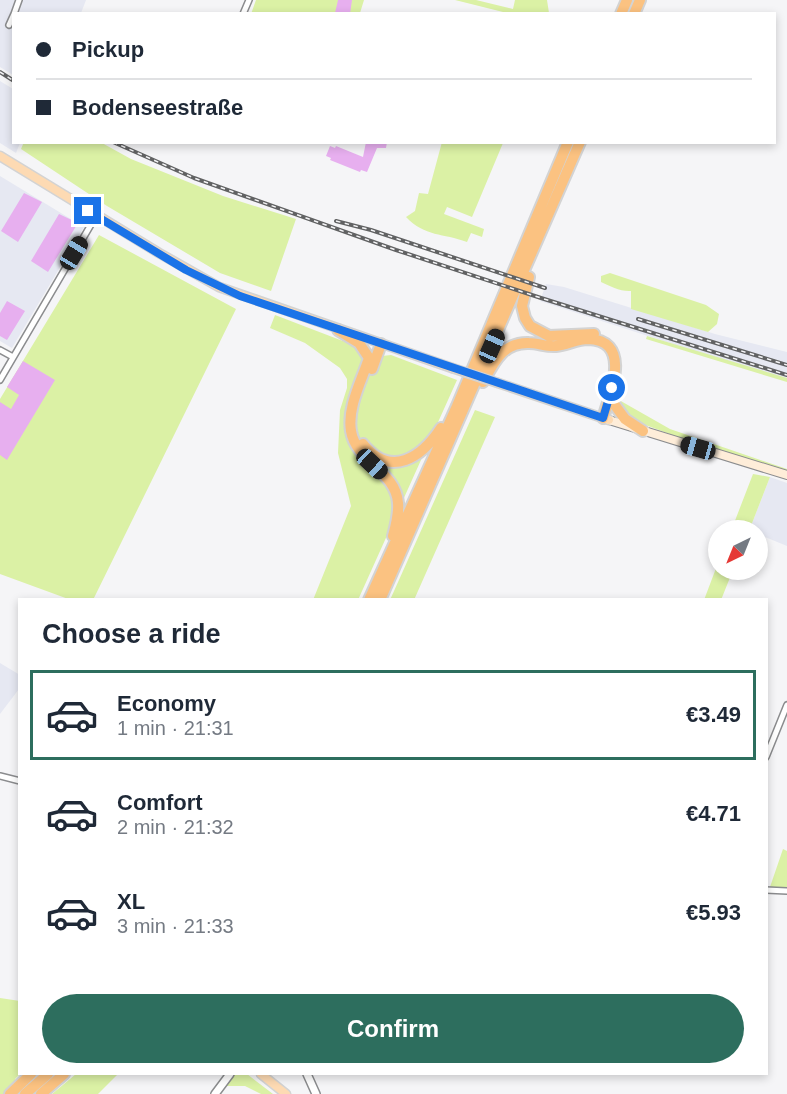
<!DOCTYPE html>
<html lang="en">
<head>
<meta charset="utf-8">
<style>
  :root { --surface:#fff; --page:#f6f6f7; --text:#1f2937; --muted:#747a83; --line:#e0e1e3; --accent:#2d6e5e }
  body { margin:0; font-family:Helvetica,sans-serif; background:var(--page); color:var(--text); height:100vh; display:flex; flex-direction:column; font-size:22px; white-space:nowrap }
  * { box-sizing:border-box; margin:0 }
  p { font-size:20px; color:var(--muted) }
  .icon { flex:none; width:33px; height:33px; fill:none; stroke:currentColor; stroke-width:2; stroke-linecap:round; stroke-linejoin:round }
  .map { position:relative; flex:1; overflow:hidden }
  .panel { position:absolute; left:18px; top:598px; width:750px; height:477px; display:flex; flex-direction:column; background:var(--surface); border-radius:0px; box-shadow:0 3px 9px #0003 }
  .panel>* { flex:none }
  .top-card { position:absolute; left:12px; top:12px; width:764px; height:132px; border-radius:0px; box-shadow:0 3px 9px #0003; display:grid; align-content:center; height:132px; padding:0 24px; background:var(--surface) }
  .needle { width:39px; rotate:223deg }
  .tools { position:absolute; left:708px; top:520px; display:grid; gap:12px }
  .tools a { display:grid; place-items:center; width:60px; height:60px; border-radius:50%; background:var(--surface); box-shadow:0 3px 9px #0003; font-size:30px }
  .end { position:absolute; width:27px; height:27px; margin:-14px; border:8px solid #1a73e8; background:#fff; box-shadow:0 0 0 3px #fff }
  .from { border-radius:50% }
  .car { position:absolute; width:18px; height:36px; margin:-18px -9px; border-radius:8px; box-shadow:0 0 4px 2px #0007; background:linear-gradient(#222 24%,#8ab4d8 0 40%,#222 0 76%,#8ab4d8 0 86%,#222 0) }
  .top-card b { display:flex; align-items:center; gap:21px; height:57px; font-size:22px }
  .top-card b+b { border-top:2px solid var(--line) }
  .top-card i { width:15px; height:15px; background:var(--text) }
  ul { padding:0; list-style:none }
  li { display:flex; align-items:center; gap:18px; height:90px; margin:0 12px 9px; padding:0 12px; border:3px solid transparent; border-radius:0px }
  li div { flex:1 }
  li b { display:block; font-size:22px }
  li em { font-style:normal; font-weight:700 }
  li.current { border-color:var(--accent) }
  li>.icon { width:54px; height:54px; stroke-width:1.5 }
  h2 { padding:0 24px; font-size:27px; line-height:72px }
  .button { display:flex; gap:12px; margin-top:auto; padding:12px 24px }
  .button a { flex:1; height:69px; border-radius:36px; background:var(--accent); color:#fff; font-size:24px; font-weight:700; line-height:69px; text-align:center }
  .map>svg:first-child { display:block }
  .built { fill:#e6e8f2 }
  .green { fill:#dbf1a5 }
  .building { fill:#e7afef }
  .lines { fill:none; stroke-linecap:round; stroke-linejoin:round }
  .minor-casing { stroke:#8b8c8e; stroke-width:8 }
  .tertiary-casing { stroke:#8b8c8e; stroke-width:10 }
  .secondary-casing { stroke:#8b8c8e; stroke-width:10 }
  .primary-casing { stroke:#d3d3d3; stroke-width:11 }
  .motorway-casing { stroke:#d3d3d3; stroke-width:14 }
  .minor { stroke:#fff; stroke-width:5 }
  .tertiary { stroke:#fff; stroke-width:7 }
  .secondary { stroke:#feedd9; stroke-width:8 }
  .primary { stroke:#fddab3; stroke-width:8 }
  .motorway { stroke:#fbc281; stroke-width:10 }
  .rail-casing { stroke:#616263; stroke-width:4 }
  .rail { stroke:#f5f5f7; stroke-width:1.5; stroke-dasharray:4.5; stroke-linecap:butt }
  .primary-bridge-casing { stroke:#d3d3d3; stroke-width:11; stroke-linecap:butt }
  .primary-bridge { stroke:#fddab3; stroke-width:8 }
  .route { stroke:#1a73e8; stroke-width:8 }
</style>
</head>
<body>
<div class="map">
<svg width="787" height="1094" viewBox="0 0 787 1094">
  <rect width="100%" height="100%" fill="#f5f5f7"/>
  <!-- built -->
  <path class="built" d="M0 0H86L81 13 14 14 13 75 0 67Z
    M0 81 13 89 14 142 20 143 16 153 0 143Z
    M0 176 84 227 12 348 0 341Z
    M546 284 564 287 715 334 787 352V378L725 361 540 301Z
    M770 477 787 483V546L758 534V531H749Z
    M0 663 20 675 19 689 0 714Z"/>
  <!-- green -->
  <path class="green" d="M256 0H364L360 13 251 14Z
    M455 0H476L513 9 515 0H547L549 13H507Z
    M24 142 102 143 131 159 223 196 296 219 271 291 220 273 107 206 21 149Z
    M442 142 503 143 472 217 447 207 444 214 484 229 482 237 471 233 467 242C443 233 425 237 406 217L415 211 419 193 428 194Z
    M99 235 236 309 93 600H71L0 574V399Z
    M610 273 706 305 719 314 717 324 708 332 631 309V291C621 292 610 286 601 282V276Z
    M275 315 382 356 391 355 457 380 358 600H313L351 506 338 453 340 410 347 388V379L340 368 305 343 270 328Z
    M647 336 787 378V382L646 339Z
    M619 400 670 429 787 469V471L675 436 632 420 620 406Z
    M475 410 495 417 414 600H390Z
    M753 474 770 477 749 531H731Z
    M718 563V570H733L721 600H704Z
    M783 849 787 851V888L770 887Z
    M0 998 20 1001V1074L15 1079 17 1082 4 1094H0Z
    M76 1074H118L98 1094H52Z
    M235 1074H247L273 1094H261L245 1086H225Z"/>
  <!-- building -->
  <path class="building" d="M338 0H352L350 14 335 13Z
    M366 142H387L386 148H377L367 172 361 170 360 172 330 160 331 158 326 156 330 146 335 148 336 146 363 157Z
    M24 193 42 202 18 242 1 231Z
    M59 214 78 223 48 272 31 261Z
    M7 301 25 311 7 340 0 336V313Z
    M23 361 55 380 7 460 0 455V402L11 409 19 395 7 387Z"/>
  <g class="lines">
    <!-- minor casing -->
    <g class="minor-casing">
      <path id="minor" d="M14 14 19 0
        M243 14 249 0
        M9 25 14 14
        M0 350 13 357
        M0 380 96 216
        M766 757 787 705
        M0 776 20 781
        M766 890 787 891"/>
    </g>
    <!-- tertiary casing -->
    <g class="tertiary-casing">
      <path id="tertiary" d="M307 1074 316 1094
        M215 1094 230 1074"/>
    </g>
    <!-- secondary casing -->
    <g class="secondary-casing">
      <path id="secondary" d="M609 420 787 475"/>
    </g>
    <!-- primary casing -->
    <g class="primary-casing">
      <path id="primary" d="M0 156 159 253 219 287 452 368
        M498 383 609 420
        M261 1074 286 1094"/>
    </g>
    <!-- motorway casing -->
    <g class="motorway-casing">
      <path id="motorway" d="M621 14 627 0
        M634 14 640 0
        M529 277 522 306 525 318 530 326 549 336 594 334
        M338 330 359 343 369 358C362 380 347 407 351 431 356 462 396 471 398 503 399 514 396 525 393 536
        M372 369 381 344
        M483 382C494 362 503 342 529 343 538 343 547 347 556 346 567 345 577 339 588 339 633 340 610 395 603 418
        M614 404 625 419 643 431
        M363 444C391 479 422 457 441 428
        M369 600 457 406 568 142
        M380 600 580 142
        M10 1094 31 1074
        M25 1094 48 1074
        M41 1094 64 1074"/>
    </g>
    <!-- minor -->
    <use href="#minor" class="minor"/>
    <!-- tertiary -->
    <use href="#tertiary" class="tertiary"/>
    <!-- secondary -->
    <use href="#secondary" class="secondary"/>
    <!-- primary -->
    <use href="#primary" class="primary"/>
    <!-- motorway -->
    <use href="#motorway" class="motorway"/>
    <!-- rail casing -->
    <g class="rail-casing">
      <path id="rail" d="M0 72 14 81
        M113 142 194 178 396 250 541 298 787 375
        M336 221 371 230 545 288
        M638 319 787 365"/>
    </g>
    <!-- rail -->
    <use href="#rail" class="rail"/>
    <!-- primary-bridge casing -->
    <g class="primary-bridge-casing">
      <path id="primary-bridge" d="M452 368 498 383"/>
    </g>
    <!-- primary-bridge -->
    <use href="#primary-bridge" class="primary-bridge"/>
  </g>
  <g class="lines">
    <!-- route -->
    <path class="route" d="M88 211 186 270 240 296 603 418 612 388"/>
  </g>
</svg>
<div class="tools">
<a><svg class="needle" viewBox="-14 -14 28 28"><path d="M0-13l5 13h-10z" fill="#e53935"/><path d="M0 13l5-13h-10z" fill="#747a83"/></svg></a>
</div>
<i class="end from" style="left:612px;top:388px"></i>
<i class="end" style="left:88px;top:211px"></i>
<i class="car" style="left:74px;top:253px;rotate:31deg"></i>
<i class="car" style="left:492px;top:346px;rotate:24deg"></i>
<i class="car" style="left:698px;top:448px;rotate:286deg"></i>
<i class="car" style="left:372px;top:464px;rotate:133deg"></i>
<div class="top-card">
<b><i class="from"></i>Pickup</b>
<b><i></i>Bodenseestraße</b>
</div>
<section class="panel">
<h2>Choose a ride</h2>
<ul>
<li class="current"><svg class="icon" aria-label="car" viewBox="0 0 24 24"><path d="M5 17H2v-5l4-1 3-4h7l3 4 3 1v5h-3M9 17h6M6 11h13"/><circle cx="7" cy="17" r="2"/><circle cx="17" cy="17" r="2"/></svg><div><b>Economy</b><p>1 min · 21:31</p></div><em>€3.49</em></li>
<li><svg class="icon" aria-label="car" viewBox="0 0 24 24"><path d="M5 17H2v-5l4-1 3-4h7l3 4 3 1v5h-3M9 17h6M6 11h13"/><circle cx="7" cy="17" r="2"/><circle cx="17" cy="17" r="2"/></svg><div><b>Comfort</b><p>2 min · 21:32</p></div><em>€4.71</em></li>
<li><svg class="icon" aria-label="car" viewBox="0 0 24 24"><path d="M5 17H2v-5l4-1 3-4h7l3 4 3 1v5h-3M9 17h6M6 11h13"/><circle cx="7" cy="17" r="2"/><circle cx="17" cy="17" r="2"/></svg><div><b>XL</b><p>3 min · 21:33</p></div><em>€5.93</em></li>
</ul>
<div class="button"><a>Confirm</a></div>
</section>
</div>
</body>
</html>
